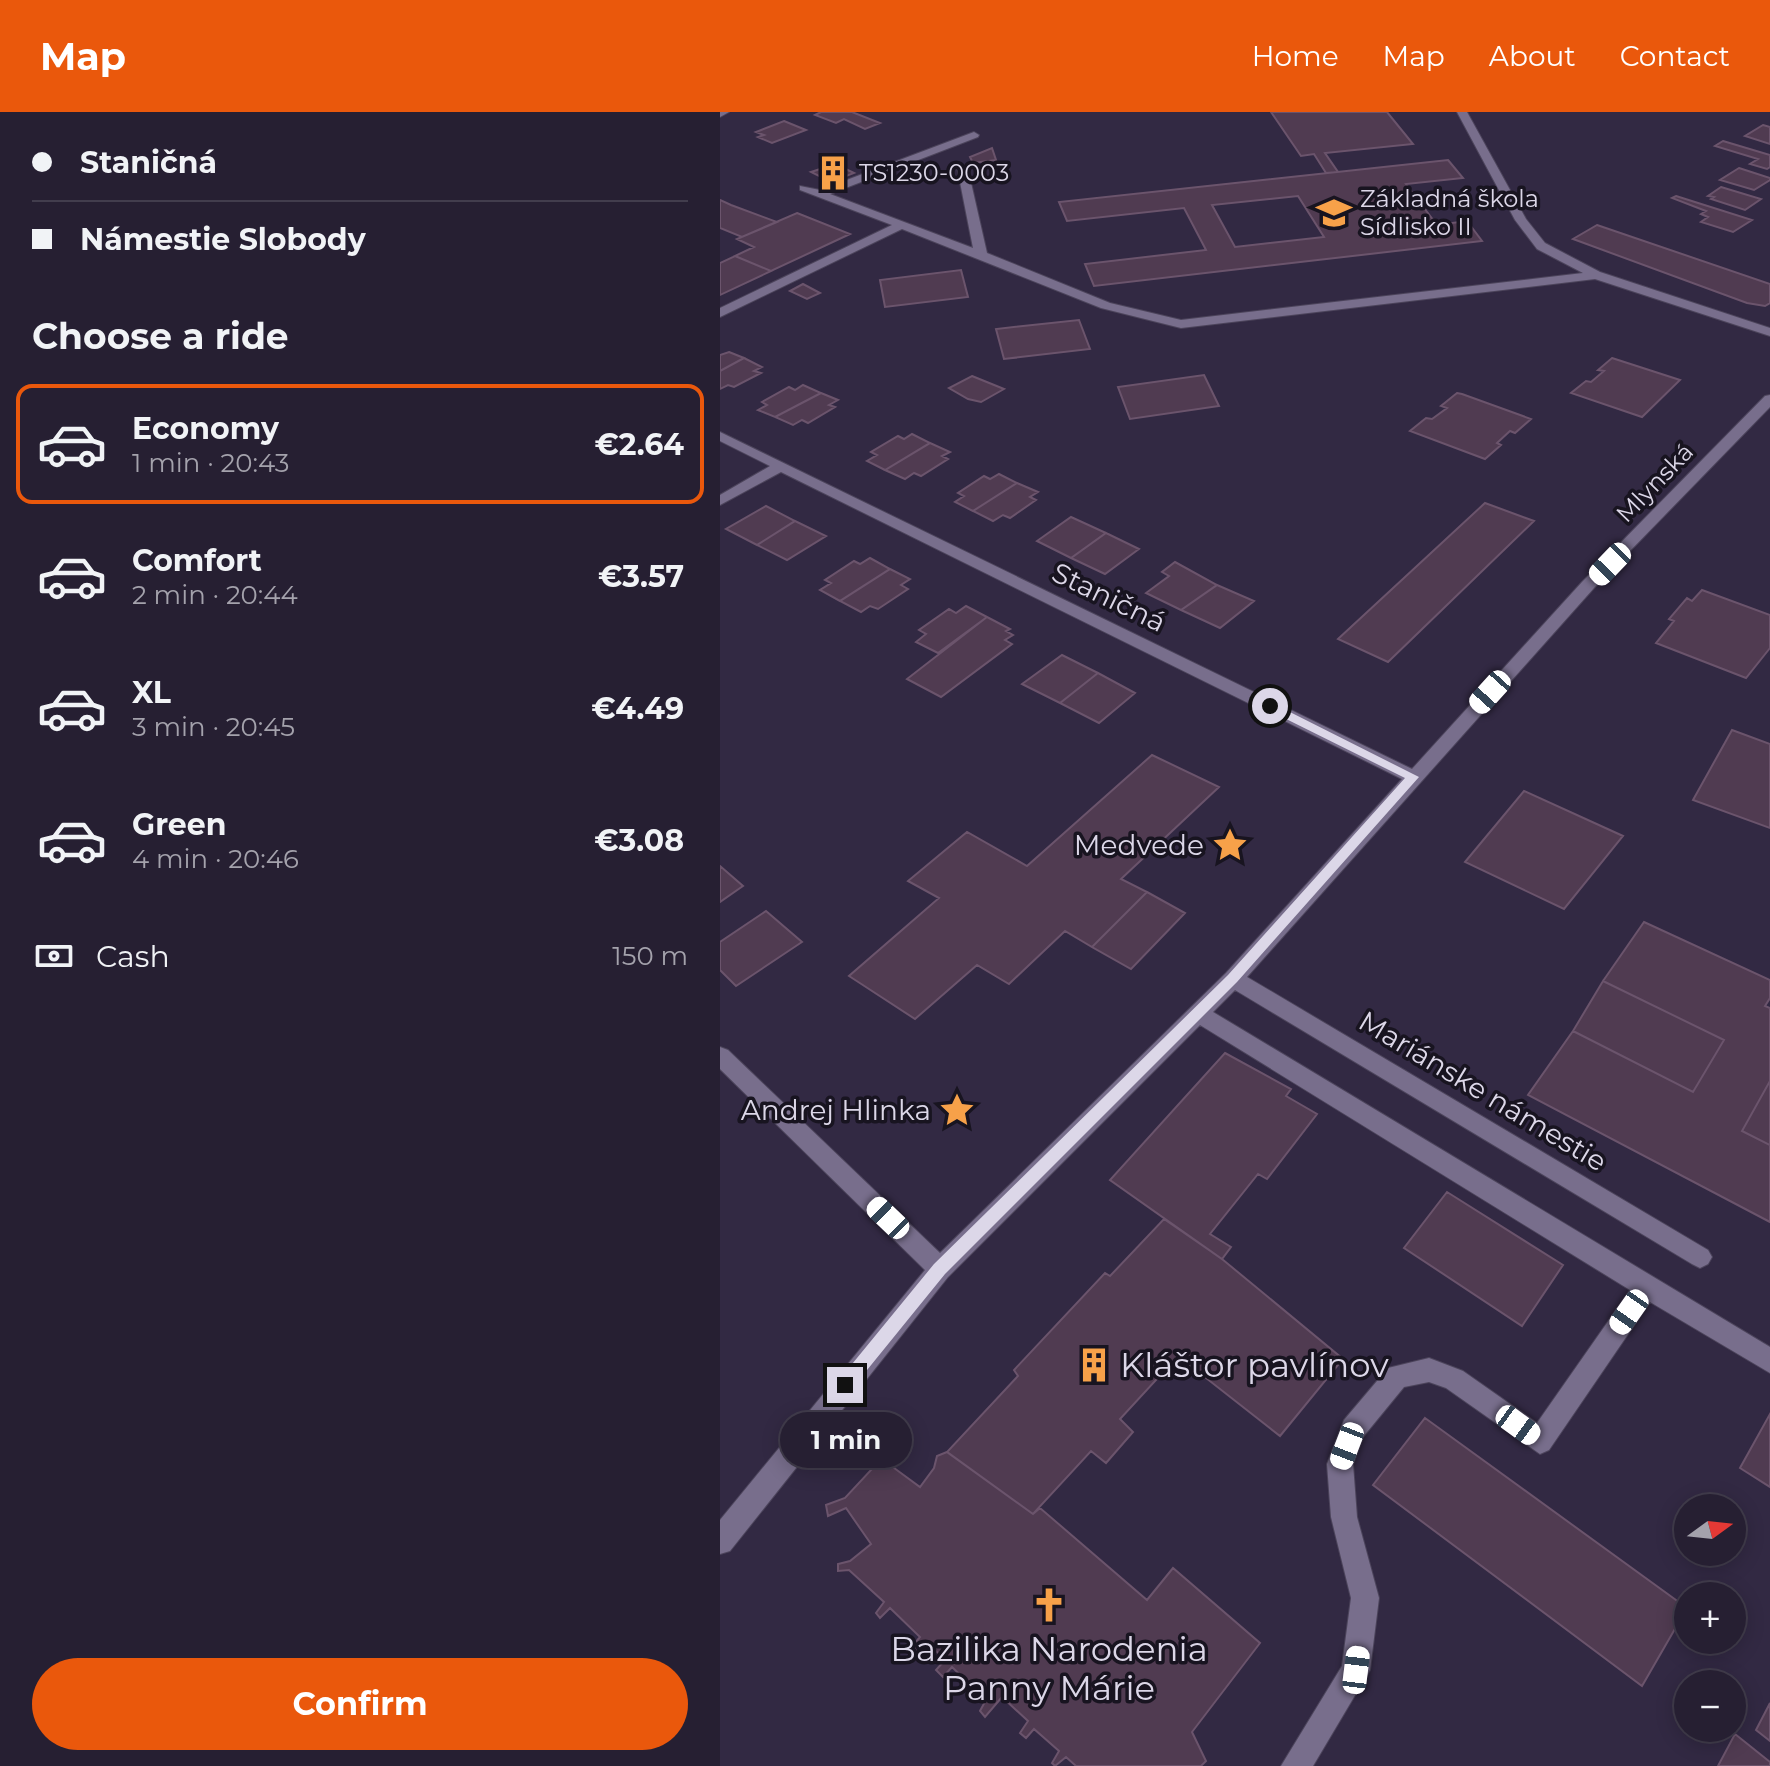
<!DOCTYPE html>
<html lang="en">
<head>
<meta charset="utf-8">
<style>
  :root { --surface:#261f32; --page:#322c3e; --text:#f1f3f6; --muted:#a4a2ac; --line:#423d4d; --accent:#ea580c }
  body { margin:0; font-family:Montserrat,sans-serif; background:var(--page); color:var(--text); height:100vh; display:flex; flex-direction:column; font-size:30px; white-space:nowrap }
  * { box-sizing:border-box; margin:0 }
  p { font-size:26px; color:var(--muted) }
  .icon { flex:none; width:44px; height:44px; fill:none; stroke:currentColor; stroke-width:2; stroke-linecap:round; stroke-linejoin:round }
  .map { position:relative; flex:1; overflow:hidden }
  .panel { display:flex; flex-direction:column; background:var(--surface); width:720px }
  .panel>* { flex:none }
  .top-card { display:grid; align-content:center; height:176px; padding:0 32px; background:var(--surface) }
  .needle { width:52px; rotate:75deg }
  .fabs { position:absolute; left:954px; top:1382px; display:grid; gap:16px }
  .fabs a { display:grid; place-items:center; width:72px; height:72px; border-radius:50%; background:var(--surface); box-shadow:0 4px 20px #0003,0 0 0 2px var(--line); font-size:40px }
  .end { position:absolute; width:36px; height:36px; margin:-18px; border:10px solid #dcd7e8; background:#111; box-shadow:0 0 0 4px #111 }
  .from { border-radius:50% }
  .bubble { position:absolute; height:56px; border-radius:28px; background:var(--surface); box-shadow:0 4px 20px #0003,0 0 0 2px var(--line); font-size:26px; font-weight:700; line-height:56px; text-align:center }
  .car { position:absolute; width:24px; height:48px; margin:-24px -12px; border-radius:10px; box-shadow:0 0 6px 2px #0007; background:linear-gradient(#fff 24%,#345 0 40%,#fff 0 76%,#345 0 86%,#fff 0) }
  .top-card b { display:flex; align-items:center; gap:28px; height:76px; font-size:30px }
  .top-card b+b { border-top:2px solid var(--line) }
  .top-card i { width:20px; height:20px; background:var(--text) }
  ul { padding:0; list-style:none }
  li { display:flex; align-items:center; gap:24px; height:120px; margin:0 16px 12px; padding:0 16px; border:4px solid transparent; border-radius:16px }
  li div { flex:1 }
  li b { display:block; font-size:30px }
  li em { font-style:normal; font-weight:700 }
  li.on { border-color:var(--accent) }
  li>.icon { width:72px; height:72px; stroke-width:1.5 }
  h2 { padding:0 32px; font-size:36px; line-height:96px }
  .pay { display:flex; align-items:center; gap:20px; height:88px; padding:0 32px; font-size:30px }
  .pay p { margin-inline-start:auto }
  .action { display:flex; gap:16px; margin-top:auto; padding:16px 32px }
  .action a { flex:1; height:92px; border-radius:48px; background:var(--accent); color:#fff; font-size:32px; font-weight:700; line-height:92px; text-align:center }
  header { display:flex; align-items:center; gap:48px; box-sizing:border-box; height:112px; padding:0 40px; background:var(--accent); color:#fff }
  header strong { font-size:38px }
  nav { display:flex; gap:44px; margin-inline-start:auto; font-size:28px }
  main { display:flex; flex:1; min-height:0 }
  .map>svg:first-child { display:block }
  .building { fill:#503b51; stroke:#6b546c; stroke-width:2; fill-rule:evenodd }
  .lines { fill:none; stroke-linecap:round; stroke-linejoin:round }
  .minor-casing { stroke:#4c445b; stroke-width:2 }
  .minor { fill:#786e8c; fill-rule:evenodd }
  .route { fill:#dcd7e8 }
  .labels { text-anchor:middle; stroke-width:7; stroke-linejoin:round; paint-order:stroke }
  .far-poi-label { font-size:24px; fill:#dcd7e8; stroke:#181420; text-anchor:start }
  .far-street-label { font-size:24px; fill:#dcd7e8; stroke:#181420 }
  .street-label { font-size:28px; fill:#dcd7e8; stroke:#181420 }
  .poi-label { font-size:28px; fill:#dcd7e8; stroke:#181420; text-anchor:end }
  .near-poi-label { font-size:34px; fill:#dcd7e8; stroke:#181420; text-anchor:start }
</style>
</head>
<body>
<header>
<strong>Map</strong>
<nav><a>Home</a><a>Map</a><a>About</a><a>Contact</a></nav>
</header>
<main>
<section class="panel">
<div class="top-card">
<b><i class="from"></i>Staničná</b>
<b><i></i>Námestie Slobody</b>
</div>
<h2>Choose a ride</h2>
<ul>
<li class="on"><svg class="icon" aria-label="car" viewBox="0 0 24 24"><path d="M5 17H2v-5l4-1 3-4h7l3 4 3 1v5h-3M9 17h6M6 11h13"/><circle cx="7" cy="17" r="2"/><circle cx="17" cy="17" r="2"/></svg><div><b>Economy</b><p>1 min · 20:43</p></div><em>€2.64</em></li>
<li><svg class="icon" aria-label="car" viewBox="0 0 24 24"><path d="M5 17H2v-5l4-1 3-4h7l3 4 3 1v5h-3M9 17h6M6 11h13"/><circle cx="7" cy="17" r="2"/><circle cx="17" cy="17" r="2"/></svg><div><b>Comfort</b><p>2 min · 20:44</p></div><em>€3.57</em></li>
<li><svg class="icon" aria-label="car" viewBox="0 0 24 24"><path d="M5 17H2v-5l4-1 3-4h7l3 4 3 1v5h-3M9 17h6M6 11h13"/><circle cx="7" cy="17" r="2"/><circle cx="17" cy="17" r="2"/></svg><div><b>XL</b><p>3 min · 20:45</p></div><em>€4.49</em></li>
<li><svg class="icon" aria-label="car" viewBox="0 0 24 24"><path d="M5 17H2v-5l4-1 3-4h7l3 4 3 1v5h-3M9 17h6M6 11h13"/><circle cx="7" cy="17" r="2"/><circle cx="17" cy="17" r="2"/></svg><div><b>Green</b><p>4 min · 20:46</p></div><em>€3.08</em></li>
</ul>
<div class="pay"><svg class="icon" aria-label="cash" viewBox="0 0 24 24"><path d="M3 7h18v10H3z"/><circle cx="12" cy="12" r="2"/></svg>Cash<p>150 m</p></div>
<div class="action"><a>Confirm</a></div>
</section>
<div class="map">
<svg width="1050" height="1654" viewBox="0 0 1050 1654">
  <rect width="100%" height="100%" fill="#322943"/>
  <!-- building -->
  <path class="building" d="M101 0H132L160 11 145 17 124 7 116 11 95 3Z
    M551 0H667L693 32 605 41 618 60 606 61 594 42 581 44Z
    M64 9 86 18 52 31 38 25 44 23 36 20Z
    M1043 13 1050 15V32L1025 24Z
    M1003 29 1050 43V55L1047 57 1030 52 1038 47 995 34Z
    M272 36 276 48 253 51 250 45Z
    M728 48 743 66 686 72 717 113 747 109 762 129 374 174 365 152 486 138 464 96 347 109 339 90ZM578 84 604 125 515 135 492 93Z
    M115 52 134 61 111 70 91 60Z
    M1019 56 1050 66V68L1034 78 1000 68Z
    M1001 75 1041 87 1025 98 991 87 994 85 988 84Z
    M956 84 1032 108 1013 120 981 110 988 105 981 102 986 99 952 86Z
    M0 88 11 93 57 110 22 125 0 116Z
    M77 101 130 122 51 159 15 144 34 135 17 127Z
    M877 113 1050 172V191L1045 194 1027 191 853 127Z
    M15 144 51 159 0 183V151Z
    M241 158 248 185 165 195 160 168Z
    M83 172 100 181 87 187 70 179Z
    M359 208 370 237 284 247 276 217Z
    M9 240 24 246 0 259V243Z
    M24 246 42 255 34 259 41 261 14 275 8 273 0 277V259Z
    M892 246 960 268 922 305 851 281 866 269 871 270 884 259 878 258Z
    M484 263 499 294 410 307 398 275Z
    M252 264 284 277 261 290 248 287 229 276Z
    M83 273 101 281 55 305 38 298 47 293 42 290 69 275 75 278Z
    M101 281 118 288 109 293 115 295 88 311 82 308 73 313 55 305Z
    M737 281 742 282 811 307 795 321 790 319 777 331 781 333 765 347 690 319 706 306 712 307 727 296 721 294Z
    M192 322 210 331 165 358 147 349 157 343 151 340 178 324 184 327Z
    M210 331 230 340 222 344 228 347 201 364 194 361 185 367 165 358Z
    M279 362 297 371 253 399 235 390 244 384 238 381 264 364 270 367Z
    M297 371 318 380 310 385 316 388 290 406 283 403 273 409 253 399Z
    M765 391 814 409 668 550 618 527Z
    M46 394 75 409 37 433 6 417Z
    M351 405 386 421 351 446 317 429Z
    M75 409 106 424 67 448 37 433Z
    M386 421 419 437 385 462 351 446Z
    M150 446 170 457 120 489 100 478 111 471 105 468 134 449 140 452Z
    M455 450 497 473 461 498 426 481 449 464 442 460Z
    M170 457 190 467 181 473 188 477 158 497 150 494 141 500 120 489Z
    M497 473 534 489 500 516 461 498Z
    M982 478 1050 503V536L1026 566 936 531 954 509 949 507 967 486 972 489Z
    M246 494 267 505 218 541 196 530 206 522 199 518 229 497 236 501Z
    M267 505 290 517 286 519 293 523 285 528 292 532 221 585 187 567Z
    M342 543 378 561 340 591 302 572Z
    M378 561 415 581 379 611 340 591Z
    M1012 618 1050 632V716L973 688Z
    M432 643 499 675 401 767 427 780 372 835 345 819 289 872 257 853 195 907 129 864 219 786 188 769 247 720 307 754Z
    M804 679 903 724 844 797 745 750Z
    M0 754 23 774 0 790Z
    M427 780 465 801 411 857 372 835Z
    M46 799 82 830 16 874 0 858V830Z
    M924 810 1050 868V886L1045 894 1050 896V969L1022 1019 1050 1033V1110L808 983 853 919 973 980 1004 928 883 869Z
    M883 869 1004 928 973 980 853 919Z
    M505 941 571 977 566 984 597 1002 547 1067 538 1062 490 1122 511 1135 502 1147 390 1068Z
    M1050 969V1033L1022 1019Z
    M727 1080 843 1153 802 1214 684 1136Z
    M444 1107 502 1147 623 1247 560 1324 458 1244 400 1307 413 1320 386 1351 371 1339 313 1402 227 1340 298 1264 294 1258 385 1161 390 1164Z
    M1050 1302V1375L1020 1356Z
    M705 1306 967 1496 922 1574 653 1373Z
    M158 1338H168L170 1353 200 1375 214 1356 217 1344 227 1340 313 1402 320 1396 427 1488 453 1456 540 1531 472 1620 486 1649 481 1654H356L346 1645 335 1654 332 1651 339 1639 314 1617 306 1626 300 1621 308 1609 282 1585 265 1605 260 1599 266 1588 232 1555 223 1565 216 1558 225 1548 207 1530 198 1540 191 1536 200 1525 170 1496 160 1506 156 1501 164 1490 129 1458 118 1459V1452L130 1449 151 1432 126 1396 108 1404 106 1393 125 1386 152 1357Z
    M1050 1591V1629L1036 1618Z
    M1015 1622 1050 1650V1654H998Z"/>
  <g class="lines">
    <!-- minor casing -->
    <g class="minor-casing">
      <path id="minor" d="M0 0H9L0 5Z
        M737 0H747L806 107 825 131 880 160 1050 216V224L875 167 461 216 381 196 182 117 0 205V196L172 113 80 78V74L100 78 254 20 259 23 258 25 110 82 253 136 237 55 247 53 267 141 390 191 461 208 863 161 817 137 795 108Z
        M1050 283V295L874 476 527 865 988 1138 992 1145 988 1152 980 1156 972 1152 515 878 493 900 1050 1235V1261L930 1190 829 1338 820 1342 726 1276 709 1270 684 1275 643 1325 633 1352 637 1405 659 1486 650 1558 593 1654H561L622 1554 631 1486 611 1405 607 1352 624 1308 668 1256 709 1246 743 1259 817 1311 910 1178 480 913 228 1165 10 1439 0 1442V1408L205 1158 0 957V935L8 938 220 1141 506 861 682 667 61 360 0 393V383L50 354 0 329V320L692 657 862 470 1045 284Z"/>
    </g>
    <!-- minor -->
    <use href="#minor" class="minor"/>
  </g>
  <!-- route -->
  <path class="route" d="M546 592H554L699 665 517 870 225 1162 130 1279H119V1268L214 1152 508 863 685 666 546 597Z"/>
  <!-- icons -->
  <defs>
    <g id="building-bare" transform="scale(2.76)"><path d="M-4-6H4V6H1V3H-1V6H-4ZM-2.5-4.3h1.7v1.8h-1.7ZM.8-4.3h1.7v1.8H.8ZM-2.5-1h1.7V.8h-1.7ZM.8-1h1.7V.8H.8Z" fill="#f7a149" stroke="#181420" stroke-width="2.5" paint-order="stroke"/></g>
    <g id="school-bare" transform="scale(2.76)"><path d="M0-5L7-2L0 1L-7-2ZM-4 1L0 2.5L4 1V4Q0 6-4 4Z" fill="#f7a149" stroke="#181420" stroke-width="2.5" paint-order="stroke"/></g>
    <g id="sight-bare" transform="scale(2.76)"><path d="M0-6L1.8-2.2L6-1.7L2.9 1.2L3.7 5.4L0 3.3L-3.7 5.4L-2.9 1.2L-6-1.7L-1.8-2.2Z" fill="#f7a149" stroke="#181420" stroke-width="2.5" paint-order="stroke"/></g>
    <g id="church-bare" transform="scale(2.76)"><path d="M-1.2-6h2.4v3.5h3.3v2.4h-3.3V6h-2.4V-.1h-3.3v-2.4h3.3Z" fill="#f7a149" stroke="#181420" stroke-width="2.5" paint-order="stroke"/></g>
  </defs>
  <g fill-rule="evenodd">
    <use href="#building-bare" x="113" y="61"/>
    <use href="#school-bare" x="614" y="101"/>
    <use href="#sight-bare" x="510" y="733"/>
    <use href="#sight-bare" x="237" y="998"/>
    <use href="#building-bare" x="374" y="1253"/>
    <use href="#church-bare" x="329" y="1493"/>
  </g>
  <g class="labels">
    <!-- far-poi labels -->
    <g class="far-poi-label">
      <text x="139" y="69">TS1230-0003</text>
      <text x="640" y="95">Základná škola<tspan x="640" dy="28">Sídlisko II</tspan></text>
    </g>
    <!-- far-street labels -->
    <g class="far-street-label">
      <text transform="translate(935 371) rotate(-46)" y="8">Mlynská</text>
    </g>
    <!-- street labels -->
    <g class="street-label">
      <text transform="translate(389 485) rotate(26)" y="10">Staničná</text>
      <text transform="translate(763 979) rotate(31)" y="10">Mariánske námestie</text>
    </g>
    <!-- poi labels -->
    <g class="poi-label">
      <text x="484" y="743">Medvede</text>
      <text x="211" y="1008">Andrej Hlinka</text>
    </g>
    <!-- near-poi labels -->
    <g class="near-poi-label">
      <text x="400" y="1265">Kláštor pavlínov</text>
      <text x="329" y="1549" text-anchor="middle">Bazilika Narodenia<tspan x="329" dy="39">Panny Márie</tspan></text>
    </g>
  </g>
</svg>
<div class="fabs">
<a><svg class="needle" viewBox="-14 -14 28 28"><path d="M0-13l5 13h-10z" fill="#e53935"/><path d="M0 13l5-13h-10z" fill="#a4a2ac"/></svg></a>
<a>+</a>
<a>−</a>
</div>
<i class="end from" style="left:550px;top:594px"></i>
<i class="end" style="left:125px;top:1273px"></i>
<div class="bubble" style="left:60px;top:1300px;width:132px">1 min</div>
<i class="car" style="left:890px;top:452px;rotate:224deg"></i>
<i class="car" style="left:770px;top:580px;rotate:222deg"></i>
<i class="car" style="left:168px;top:1106px;rotate:314deg"></i>
<i class="car" style="left:909px;top:1200px;rotate:215deg"></i>
<i class="car" style="left:798px;top:1313px;rotate:126deg"></i>
<i class="car" style="left:627px;top:1334px;rotate:201deg"></i>
<i class="car" style="left:636px;top:1558px;rotate:7deg"></i>
</div>
</main>
</body>
</html>
